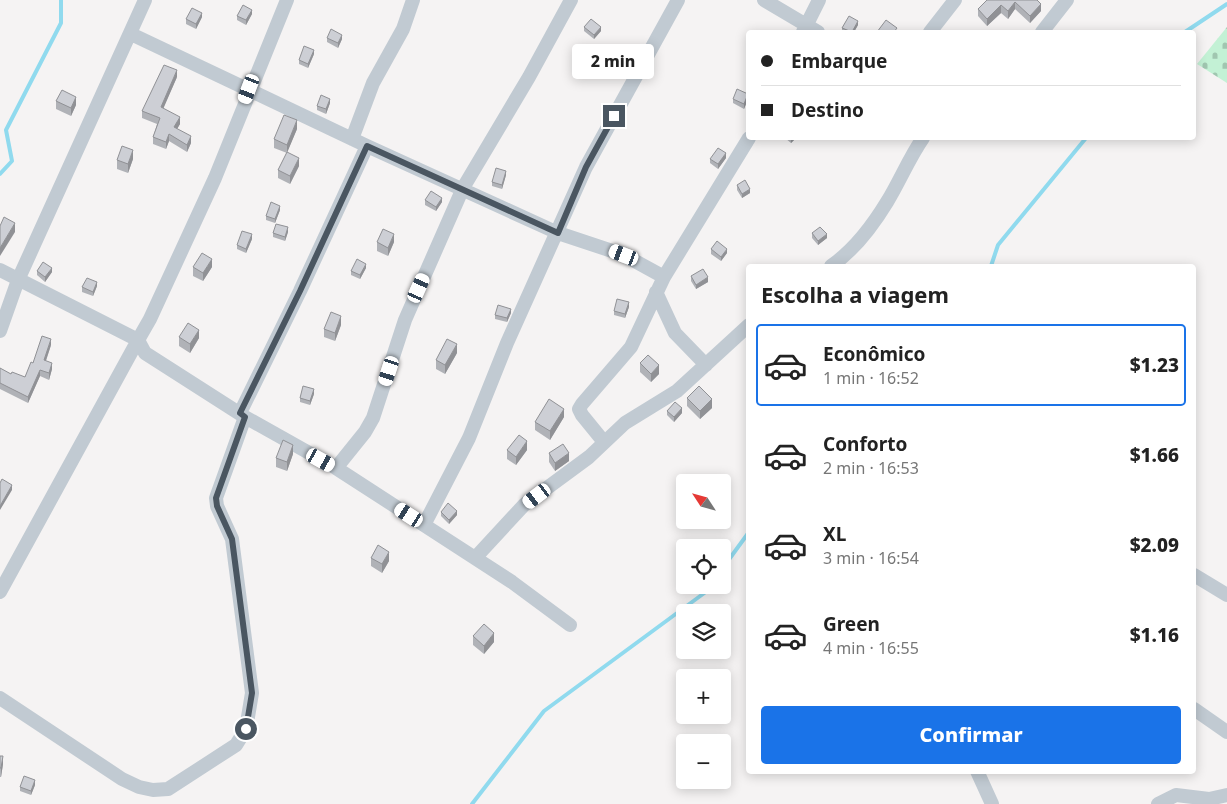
<!DOCTYPE html>
<html lang="pt">
<head>
<meta charset="utf-8">
<style>
  :root { --surface:#fff; --page:#f6f6f6; --text:#222; --muted:#767676; --line:#e0e0e0; --accent:#1a73e8 }
  body { margin:0; font-family:"Noto Sans",sans-serif; background:var(--page); color:var(--text); height:100vh; display:flex; flex-direction:column; font-size:19px; white-space:nowrap }
  * { box-sizing:border-box; margin:0 }
  p { font-size:16px; color:var(--muted) }
  .icon { flex:none; width:28px; height:28px; fill:none; stroke:currentColor; stroke-width:2; stroke-linecap:round; stroke-linejoin:round }
  .map { position:relative; flex:1; overflow:hidden }
  .sheet { position:absolute; left:746px; top:264px; width:450px; height:510px; display:flex; flex-direction:column; background:var(--surface); border-radius:5px; box-shadow:0 2px 12px #0003 }
  .sheet>* { flex:none }
  .hud { position:absolute; left:746px; top:30px; width:450px; height:110px; border-radius:5px; box-shadow:0 2px 12px #0003; display:grid; align-content:center; height:110px; padding:0 15px; background:var(--surface) }
  .needle { width:32px; rotate:306deg }
  .tools { position:absolute; left:676px; top:474px; display:grid; gap:10px }
  .tools a { display:grid; place-items:center; width:55px; height:55px; border-radius:5px; background:var(--surface); box-shadow:0 2px 12px #0003; font-size:25px }
  .end { position:absolute; width:22px; height:22px; margin:-11px; border:6px solid #4a5661; background:#fff; box-shadow:0 0 0 2px #fff }
  .from { border-radius:50% }
  .bubble { position:absolute; height:35px; border-radius:5px; background:var(--surface); box-shadow:0 2px 12px #0003; font-size:16px; font-weight:800; line-height:35px; text-align:center }
  .car { position:absolute; width:15px; height:30px; margin:-15px -8px; border-radius:6px; box-shadow:0 0 4px 1px #0007; background:linear-gradient(#fff 24%,#345 0 40%,#fff 0 76%,#345 0 86%,#fff 0) }
  .hud b { display:flex; align-items:center; gap:18px; height:48px; font-size:19px }
  .hud b+b { border-top:1px solid var(--line) }
  .hud i { width:12px; height:12px; background:var(--text) }
  ul { padding:0; list-style:none }
  li { display:flex; align-items:center; gap:15px; height:82px; margin:0 10px 8px; padding:0 5px; border:2px solid transparent; border-radius:5px }
  li div { flex:1 }
  li b { display:block; font-size:19px }
  li em { font-style:normal; font-weight:800 }
  li.on { border-color:var(--accent) }
  li>.icon { width:45px; height:45px; stroke-width:1.5 }
  h2 { padding:0 15px; font-size:22px; line-height:60px }
  .primary-button { display:flex; gap:10px; margin-top:auto; padding:10px 15px }
  .primary-button a { flex:1; height:58px; border-radius:5px; background:var(--accent); color:#fff; font-size:20px; font-weight:800; line-height:58px; text-align:center }
  .map>svg:first-child { display:block }
  .cemetery { fill:url(#cemetery-stones) }
  .lines { fill:none; stroke-linecap:round; stroke-linejoin:round }
  .stream { stroke:#90daee; stroke-width:4 }
  .minor { stroke:#c1cad2; stroke-width:14 }
  .wall { fill:#b0b2b7 }
  .shaded-wall { fill:#909195 }
  .building { fill:#cdcfd5; stroke:#909195 }
  .route { stroke:#4a5661; stroke-width:6 }
</style>
</head>
<body>
<div class="map">
<svg width="1227" height="804" viewBox="0 0 1227 804">
  <defs>
    <pattern id="cemetery-stones" width="16" height="16" patternUnits="userSpaceOnUse" patternTransform="scale(1.25)"><rect width="16" height="16" fill="#c3f1d5"/><path d="M2 7V4a2 2 0 0 1 4 0v3zM10 15v-3a2 2 0 0 1 4 0v3z" fill="#a0c6b0"/></pattern>
  </defs>
  <rect width="100%" height="100%" fill="#f5f3f3"/>
  <!-- cemetery -->
  <path class="cemetery" d="M1227 27V83L1197 64Z"/>
  <g class="lines">
    <!-- stream -->
    <path class="stream" d="M1185 32 1227 4
      M0 174 12 161 6 130 61 23V0
      M991 266 998 245 1086 138
      M722 569 749 532
      M472 804 544 711 707 591 711 585"/>
    <!-- minor -->
    <path class="minor" d="M764 0 818 32
      M803 32 819 0
      M930 32 955 0
      M1042 32 1067 0
      M131 34 367 146 558 233 624 255 664 277
      M352 139 373 83 403 29 413 0
      M831 266C853 251 873 225 887 202 900 181 909 158 923 138
      M0 270 138 340 150 319 215 178 287 0
      M656 292 675 333 706 365
      M0 331 18 280 145 0
      M138 340 145 353 245 417 336 468 512 582 570 625
      M240 413 300 291 367 146
      M604 442 582 415 579 409 582 404 631 347 664 277 749 138
      M336 468 365 432 373 418 405 320 463 188 529 77 571 0
      M424 525 469 438 507 343 586 167 678 0
      M475 558 524 505 589 457 625 423 677 391 749 325
      M1194 575 1227 595
      M0 592 138 340
      M0 698 122 779 139 787 153 790 168 789 236 745 246 729 252 693 232 539 217 506 216 498 245 417
      M1194 709 1227 732
      M977 771 992 804
      M1158 804 1176 795 1209 799 1227 795"/>
  </g>
  <!-- wall -->
  <path class="wall" d="M987 0H1037L1041 11 1030 23 1015 9 1008 19 1001 13 987 26 978 16V9Z
    M252 14 246 25 237 20V16Z
    M202 17 196 29 186 24V19Z
    M858 25 854 32H842V28Z
    M584 27 601 31 594 39 584 31Z
    M327 38 342 39 338 48 327 42Z
    M314 54 308 68 299 64V60Z
    M177 77 163 108 180 124 177 129 191 143 187 152 169 141 166 149 153 144V137L157 124 142 118V111Z
    M733 99H748L744 109 733 103Z
    M56 101 76 105 71 116 56 109Z
    M330 103 326 114 317 110V106Z
    M297 129 287 152 299 166 290 184 278 178V170L287 153 274 148V139Z
    M785 138H796L791 143Z
    M726 158 718 169 710 163V159Z
    M133 159 128 173 117 169V160Z
    M506 175 502 189 492 186V182Z
    M737 185 750 193 742 198 737 190Z
    M425 200 442 202 436 211 425 205Z
    M280 210 275 223 266 220V216Z
    M288 232 285 241 273 237V233Z
    M812 233 827 238 818 245 812 238Z
    M252 239 246 253 237 249V245Z
    M377 242H394L388 256 377 251Z
    M711 249 727 253 721 261 711 254Z
    M193 267H212L203 281 193 276Z
    M366 268 360 279 351 275V271Z
    M37 271 52 272 45 282 37 275Z
    M691 276 708 282 696 289 691 281Z
    M97 286 93 296 82 292V287Z
    M629 307 625 318 614 315V311Z
    M511 313 507 322 495 319V315Z
    M341 325 335 341 324 337V329Z
    M179 337 199 338 190 353 179 346Z
    M51 345 46 361 52 369 49 380 40 376 28 403 0 389V368L11 374 25 377 33 363Z
    M457 353 445 374 436 369V360Z
    M640 363 659 374 651 382 640 372Z
    M314 394 310 405 300 402V398Z
    M687 398 712 408 700 419 687 406Z
    M667 411 682 413 674 422 667 415Z
    M564 417 550 440 535 430V422Z
    M507 450H527L516 465 507 459Z
    M549 453 569 461 555 471 549 462Z
    M293 454 287 471 276 467V458Z
    M441 512 457 515 449 524 441 516Z
    M371 558 389 561 382 573 371 566Z
    M473 636 494 642 484 654 473 645Z
    M0 756 3 764 1 777H0Z
    M35 785 31 795 20 791V787Z"/>
  <!-- shaded-wall -->
  <path class="shaded-wall" d="M1015 2V9L1008 19V11Z
    M1041 4V11L1030 23V16Z
    M1001 5V13L987 26V19Z
    M252 10V14L246 25V20Z
    M202 13V17L196 29V24Z
    M858 21V25L854 32H852Z
    M601 27V31L594 39V35Z
    M342 35V39L338 48V43Z
    M314 50V54L308 68V64Z
    M177 70V77L161 114V107Z
    M748 94V99L744 109V104Z
    M76 97V105L71 116V108Z
    M330 99V103L326 114V109Z
    M180 117V124L174 134V127Z
    M297 120V129L287 153V145Z
    M169 134V141L166 149V142Z
    M191 136V143L187 152V145Z
    M791 138H796L791 143Z
    M133 150V159L128 173V164Z
    M726 153V158L718 169V164Z
    M299 158V166L290 184V176Z
    M506 171V175L502 189V185Z
    M750 189V193L742 198V194Z
    M442 198V202L436 211V207Z
    M280 206V210L275 223V219Z
    M15 223V232L0 256V248Z
    M288 227V232L285 241V237Z
    M252 234V239L246 253V249Z
    M394 234V242L388 256V248Z
    M827 234V238L818 245V241Z
    M727 249V253L721 261V257Z
    M212 259V267L203 281V273Z
    M366 264V268L360 279V275Z
    M52 268V272L45 282V277Z
    M708 277V282L696 289V285Z
    M97 282V286L93 296V292Z
    M629 302V307L625 318V314Z
    M511 309V313L507 322V318Z
    M341 316V325L335 341V333Z
    M199 330V338L190 353V344Z
    M51 339V345L44 366V360Z
    M457 344V353L445 374V365Z
    M52 363V369L49 380V373Z
    M659 365V374L651 382V374Z
    M40 370V376L28 403V397Z
    M314 389V394L310 405V401Z
    M712 399V408L700 419V411Z
    M682 408V413L674 422V417Z
    M564 409V417L550 440V431Z
    M527 441V450L516 465V457Z
    M293 445V454L287 471V462Z
    M569 453V461L555 471V463Z
    M12 485V490L0 510V506Z
    M457 511V515L449 524V520Z
    M389 552V561L382 573V564Z
    M494 633V642L484 654V646Z
    M3 756V764L1 777V768Z
    M35 780V785L31 795V791Z"/>
  <!-- building -->
  <path class="building" d="M987 0H1037L1041 4 1030 16 1015 2 1008 11 1001 5 987 19 978 9Z
    M243 5 252 10 246 20 237 16Z
    M192 8 202 13 196 24 186 19Z
    M849 16 858 21 852 32 842 28Z
    M591 19 601 27 594 35 584 27Z
    M886 20 897 28 894 32H877Z
    M331 29 342 35 338 43 327 38Z
    M304 46 314 50 308 64 299 60Z
    M164 65 177 70 161 107 180 117 174 127 191 136 187 145 169 134 166 142 153 137 160 118 142 111Z
    M737 89 748 94 744 104 733 99Z
    M62 90 76 97 71 108 56 101Z
    M321 95 330 99 326 109 317 106Z
    M284 115 297 120 287 145 274 139Z
    M122 146 133 150 128 164 117 160Z
    M718 148 726 153 718 164 710 159Z
    M287 152 299 158 290 176 278 170Z
    M496 168 506 171 502 185 492 182Z
    M745 180 750 189 742 194 737 185Z
    M431 191 442 198 436 207 425 200Z
    M271 202 280 206 275 219 266 216Z
    M4 217 15 223 0 248V226Z
    M276 224 288 227 285 237 273 233Z
    M820 227 827 234 818 241 812 233Z
    M383 229 394 234 388 248 377 242Z
    M242 231 252 234 246 249 237 245Z
    M717 241 727 249 721 257 711 249Z
    M202 253 212 259 203 273 193 267Z
    M357 259 366 264 360 275 351 271Z
    M43 262 52 268 45 277 37 271Z
    M703 269 708 277 696 285 691 276Z
    M87 278 97 282 93 292 82 287Z
    M617 299 629 302 625 314 614 311Z
    M498 305 511 309 507 318 495 315Z
    M331 312 341 316 335 333 324 329Z
    M188 323 199 330 190 344 179 337Z
    M42 336 51 339 44 360 52 363 49 373 40 370 28 397 0 383V368L11 374 12 372 25 377 31 362 33 363Z
    M447 339 457 344 445 365 436 360Z
    M648 355 659 365 651 374 640 363Z
    M303 386 314 389 310 401 300 398Z
    M699 386 712 399 700 411 687 398Z
    M549 399 564 409 550 431 535 422Z
    M675 402 682 408 674 417 667 411Z
    M519 435 527 441 516 457 507 450Z
    M283 440 293 445 287 462 276 458Z
    M563 444 569 453 555 463 549 453Z
    M2 479 12 485 0 506V483Z
    M448 503 457 511 449 520 441 512Z
    M378 545 389 552 382 564 371 558Z
    M484 624 494 633 484 646 473 636Z
    M0 756H3L1 768H0Z
    M24 776 35 780 31 791 20 787Z"/>
  <g class="lines">
    <!-- route -->
    <path class="route" d="M246 729 252 693 232 539 217 506 216 498 245 417 240 413 300 291 367 146 558 233 586 167 614 116"/>
  </g>
</svg>
<div class="tools">
<a><svg class="needle" viewBox="-14 -14 28 28"><path d="M0-13l5 13h-10z" fill="#e53935"/><path d="M0 13l5-13h-10z" fill="#767676"/></svg></a>
<a><svg class="icon" aria-label="locate" viewBox="0 0 24 24"><circle cx="12" cy="12" r="6"/><path d="M12 2v4M12 18v4M2 12h4M18 12h4"/></svg></a>
<a><svg class="icon" aria-label="layers" viewBox="0 0 24 24"><path d="M12 4l9 5-9 5-9-5zM3 14l9 5 9-5"/></svg></a>
<a>+</a>
<a>−</a>
</div>
<i class="end from" style="left:246px;top:729px"></i>
<i class="end" style="left:614px;top:116px"></i>
<div class="bubble" style="left:572px;top:44px;width:82px">2 min</div>
<i class="car" style="left:249px;top:89px;rotate:201deg"></i>
<i class="car" style="left:624px;top:255px;rotate:291deg"></i>
<i class="car" style="left:419px;top:288px;rotate:24deg"></i>
<i class="car" style="left:389px;top:371px;rotate:198deg"></i>
<i class="car" style="left:321px;top:460px;rotate:119deg"></i>
<i class="car" style="left:537px;top:496px;rotate:233deg"></i>
<i class="car" style="left:409px;top:515px;rotate:303deg"></i>
<div class="hud">
<b><i class="from"></i>Embarque</b>
<b><i></i>Destino</b>
</div>
<section class="sheet">
<h2>Escolha a viagem</h2>
<ul>
<li class="on"><svg class="icon" aria-label="car" viewBox="0 0 24 24"><path d="M5 17H2v-5l4-1 3-4h7l3 4 3 1v5h-3M9 17h6M6 11h13"/><circle cx="7" cy="17" r="2"/><circle cx="17" cy="17" r="2"/></svg><div><b>Econômico</b><p>1 min · 16:52</p></div><em>$1.23</em></li>
<li><svg class="icon" aria-label="car" viewBox="0 0 24 24"><path d="M5 17H2v-5l4-1 3-4h7l3 4 3 1v5h-3M9 17h6M6 11h13"/><circle cx="7" cy="17" r="2"/><circle cx="17" cy="17" r="2"/></svg><div><b>Conforto</b><p>2 min · 16:53</p></div><em>$1.66</em></li>
<li><svg class="icon" aria-label="car" viewBox="0 0 24 24"><path d="M5 17H2v-5l4-1 3-4h7l3 4 3 1v5h-3M9 17h6M6 11h13"/><circle cx="7" cy="17" r="2"/><circle cx="17" cy="17" r="2"/></svg><div><b>XL</b><p>3 min · 16:54</p></div><em>$2.09</em></li>
<li><svg class="icon" aria-label="car" viewBox="0 0 24 24"><path d="M5 17H2v-5l4-1 3-4h7l3 4 3 1v5h-3M9 17h6M6 11h13"/><circle cx="7" cy="17" r="2"/><circle cx="17" cy="17" r="2"/></svg><div><b>Green</b><p>4 min · 16:55</p></div><em>$1.16</em></li>
</ul>
<div class="primary-button"><a>Confirmar</a></div>
</section>
</div>
</body>
</html>
